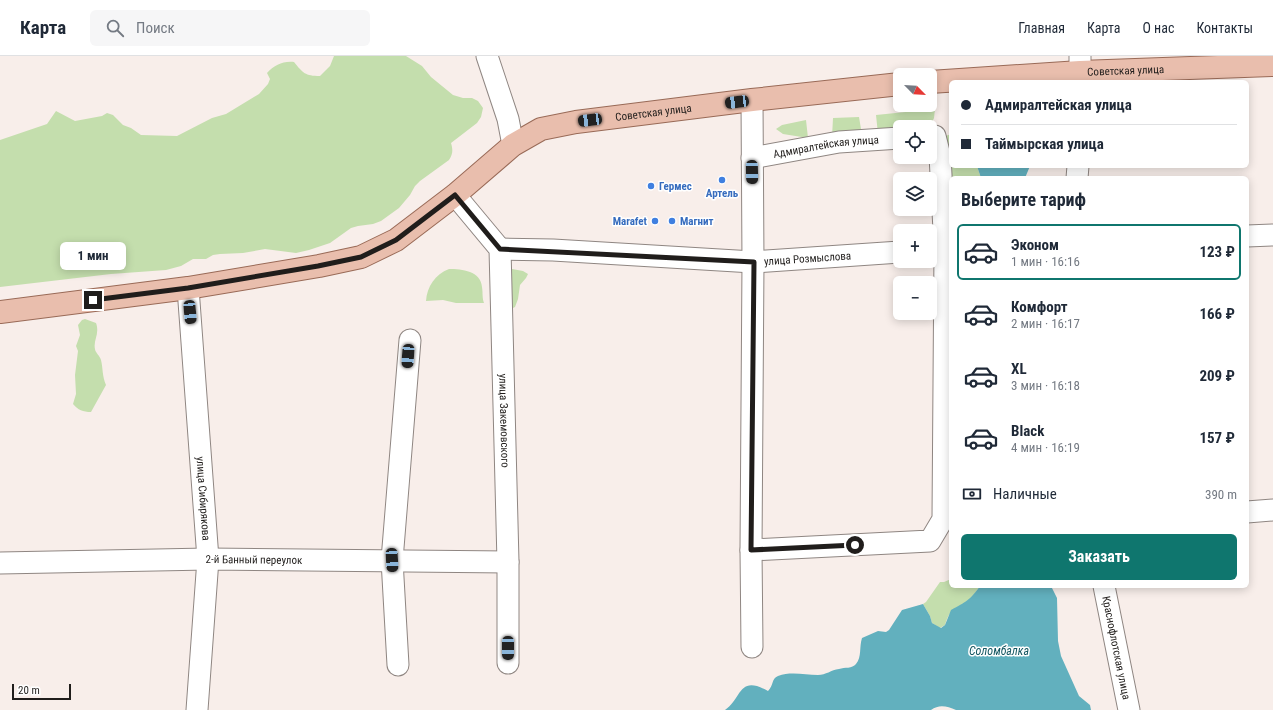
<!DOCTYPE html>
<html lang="ru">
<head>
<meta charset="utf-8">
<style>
  :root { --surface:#fff; --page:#f6f6f7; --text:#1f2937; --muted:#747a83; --line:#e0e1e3; --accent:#0f766e }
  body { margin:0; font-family:"Roboto Condensed",sans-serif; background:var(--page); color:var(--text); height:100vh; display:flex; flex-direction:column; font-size:15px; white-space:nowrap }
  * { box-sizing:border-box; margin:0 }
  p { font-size:13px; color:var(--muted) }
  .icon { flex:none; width:22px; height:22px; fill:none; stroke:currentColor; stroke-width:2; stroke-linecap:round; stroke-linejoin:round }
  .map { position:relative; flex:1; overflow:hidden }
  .sheet { position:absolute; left:949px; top:120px; width:300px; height:412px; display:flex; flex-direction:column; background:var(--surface); border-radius:6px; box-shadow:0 2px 10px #0003 }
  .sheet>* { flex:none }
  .banner { position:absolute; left:949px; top:24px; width:300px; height:88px; border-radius:6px; box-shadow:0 2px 10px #0003; display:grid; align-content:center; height:88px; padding:0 12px; background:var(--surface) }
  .needle { width:26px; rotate:114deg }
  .buttons { position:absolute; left:893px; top:12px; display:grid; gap:8px }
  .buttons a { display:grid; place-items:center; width:44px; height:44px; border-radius:6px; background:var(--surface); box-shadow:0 2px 10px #0003; font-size:20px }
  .scale { position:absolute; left:12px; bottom:10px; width:59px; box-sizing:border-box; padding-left:4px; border:2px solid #201d1b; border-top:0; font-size:11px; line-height:14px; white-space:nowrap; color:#201d1b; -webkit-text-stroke:3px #fff; paint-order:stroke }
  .end { position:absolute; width:18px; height:18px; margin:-9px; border:5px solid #201d1b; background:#fff; box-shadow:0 0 0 2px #fff }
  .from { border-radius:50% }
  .bubble { position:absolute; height:28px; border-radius:6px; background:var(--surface); box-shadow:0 2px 10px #0003; font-size:13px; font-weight:700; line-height:28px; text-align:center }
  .car { position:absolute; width:12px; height:24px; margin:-12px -6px; border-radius:5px; box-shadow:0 0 3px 1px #0007; background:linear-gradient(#222 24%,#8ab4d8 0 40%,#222 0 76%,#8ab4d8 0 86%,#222 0) }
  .banner b { display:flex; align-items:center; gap:14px; height:38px; font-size:15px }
  .banner b+b { border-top:1px solid var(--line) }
  .banner i { width:10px; height:10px; background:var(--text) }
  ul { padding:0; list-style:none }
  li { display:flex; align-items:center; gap:12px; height:56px; margin:0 8px 6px; padding:0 4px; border:2px solid transparent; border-radius:6px }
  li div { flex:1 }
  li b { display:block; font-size:15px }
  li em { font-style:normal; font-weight:700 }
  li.on { border-color:var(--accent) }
  li>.icon { width:36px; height:36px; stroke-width:1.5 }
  h2 { padding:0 12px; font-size:18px; line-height:48px }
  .pay { display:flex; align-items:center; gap:10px; height:44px; padding:0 12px; font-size:15px }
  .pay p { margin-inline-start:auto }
  .action { display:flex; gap:8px; margin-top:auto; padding:8px 12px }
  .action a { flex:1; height:46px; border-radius:6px; background:var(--accent); color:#fff; font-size:16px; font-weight:700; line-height:46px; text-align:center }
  header { display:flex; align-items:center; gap:24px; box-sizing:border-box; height:56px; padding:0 20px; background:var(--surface); border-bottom:1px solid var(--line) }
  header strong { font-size:19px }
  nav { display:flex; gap:22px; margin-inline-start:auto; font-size:14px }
  .search { width:280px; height:36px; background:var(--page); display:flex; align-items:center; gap:10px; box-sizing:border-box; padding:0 14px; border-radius:6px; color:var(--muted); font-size:15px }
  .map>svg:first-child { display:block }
  .green { fill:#c4dead }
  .water { fill:#62b0be }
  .pier { fill:#f8eeea }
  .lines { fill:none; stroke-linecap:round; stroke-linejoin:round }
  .minor-casing { stroke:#8f8682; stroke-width:23 }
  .primary-casing { stroke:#996a57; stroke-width:24 }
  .minor { stroke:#fff; stroke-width:21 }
  .primary { stroke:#e9bead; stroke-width:22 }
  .route { stroke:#201d1b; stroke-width:5 }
  .shop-dot { fill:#3f7fe0; stroke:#fff; stroke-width:1.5 }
  .labels { text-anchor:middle; stroke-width:3; stroke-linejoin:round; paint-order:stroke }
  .street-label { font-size:11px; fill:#201d1b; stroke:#fff }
  .shop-label { font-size:11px; font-weight:bold; fill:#366cbe; stroke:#fff; text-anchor:start }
  .water-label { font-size:12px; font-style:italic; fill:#135661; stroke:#fff }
</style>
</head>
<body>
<header>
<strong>Карта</strong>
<div class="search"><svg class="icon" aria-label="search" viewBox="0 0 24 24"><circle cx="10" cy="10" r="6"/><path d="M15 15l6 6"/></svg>Поиск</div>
<nav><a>Главная</a><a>Карта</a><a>О нас</a><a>Контакты</a></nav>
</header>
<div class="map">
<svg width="1273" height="654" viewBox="0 0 1273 654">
  <rect width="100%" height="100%" fill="#f8eeea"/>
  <!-- green -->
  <path class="green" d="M334 0H406L422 10 431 21 453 39 463 42H472L478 45 483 52 481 61 477 67 451 87C453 94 453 98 449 104L420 125 415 130 410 139 399 152 381 165 373 168 358 170 351 172 330 187 309 194 296 197 265 193 243 197 220 198 213 199 206 203H193L181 210 166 214 111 218 0 231V84L47 68 56 55 75 65 102 60 107 57 113 59 123 69 131 72 141 79 177 80 212 62 226 58 259 38 268 28 270 23 267 17C275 9 282 5 294 6 303 17 305 20 320 20L330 10Z
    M935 53 934 62 930 71H900V77L878 78 876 59Z
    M859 61 862 79 832 81 833 62Z
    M806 64 808 82 783 78 776 73 782 69Z
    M951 78V110H977L981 122H952L943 81Z
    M507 212 523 215 528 218 526 222 520 229 518 243 515 251 511 253Z
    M449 213C462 213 481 215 482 231 483 237 482 242 484 247H456L443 244 426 245C427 231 435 218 449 213Z
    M85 263 96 267C100 278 93 284 95 293 95 296 100 300 101 304 103 312 102 320 106 329L91 356C83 356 78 354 73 348L76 338 75 319 78 295 76 290 80 279 78 269 82 264Z
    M951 523V530H980C976 535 973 541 968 545 954 556 951 550 945 569L940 572 932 567 930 560 923 548 926 546 940 526H944Z"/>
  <!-- water -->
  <path class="water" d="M977 110H1030L1025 122H981Z
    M980 530H1051L1057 542 1058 585 1061 600 1079 640 1090 649 1091 654H956C947 650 939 648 931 654H725C742 643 738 618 768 635 774 629 771 623 778 620 791 615 805 619 818 619 826 619 831 614 839 613 845 611 852 613 856 608 862 601 859 591 862 582L878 575 886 576 889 574 902 554 923 548 930 560 932 567 941 572 945 569 951 554C966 546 970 544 980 530Z"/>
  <!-- pier -->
  <path class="pier" d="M980 0H1033L1035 26H976Z"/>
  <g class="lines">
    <!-- minor casing -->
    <g class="minor-casing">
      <g id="minor">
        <path d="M487 0 508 63 513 89"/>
        <path d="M1080 26V0"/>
        <path id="s1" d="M752 102 839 86 900 82"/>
        <path d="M1077 122 1078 110"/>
        <path id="s2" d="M455 139 500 193 508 506V607"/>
        <path d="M1247 180 1273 179"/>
        <path id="s3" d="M500 193 553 194 753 206 900 196"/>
        <path id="s4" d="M188 232 208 503 197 654"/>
        <path d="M1247 456 1273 454"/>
        <path d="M751 494 930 485 943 463 945 193 940 100 935 80 930 81"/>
        <path id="s5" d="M0 507 208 503 508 506"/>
        <path id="s6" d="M1104 530 1129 654"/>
        <path d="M752 591 751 494 753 206 752 44"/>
        <path d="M398 609 392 504 410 284"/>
      </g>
    </g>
    <!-- primary casing -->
    <g class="primary-casing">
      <g id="primary">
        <path id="s7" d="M930 26 1080 16 1273 9"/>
        <path id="s8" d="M0 256 188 232 319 210 361 201 396 184 455 139 513 89 541 73 576 66 752 44 900 28"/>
      </g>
    </g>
    <!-- minor -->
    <use href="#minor" class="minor"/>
    <!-- primary -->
    <use href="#primary" class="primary"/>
  </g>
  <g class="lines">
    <!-- route -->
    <path class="route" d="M93 244 188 232 318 210 361 201 396 184 455 139 500 193 754 206 751 494 855 489"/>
  </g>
  <!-- markers -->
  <g class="shop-dot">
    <circle cx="722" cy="124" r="4"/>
    <circle cx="651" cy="130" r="4"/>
    <circle cx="655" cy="165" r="4"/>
    <circle cx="672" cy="165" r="4"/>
  </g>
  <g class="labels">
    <!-- street labels -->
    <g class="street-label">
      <text dy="4" stroke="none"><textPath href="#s7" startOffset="196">Советская улица</textPath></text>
      <text dy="4" stroke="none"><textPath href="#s8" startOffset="701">Советская улица</textPath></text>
      <text dy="4" stroke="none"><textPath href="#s1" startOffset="75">Адмиралтейская улица</textPath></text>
      <text dy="4" stroke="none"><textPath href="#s3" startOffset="308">улица Розмыслова</textPath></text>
      <text dy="4" stroke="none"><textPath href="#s2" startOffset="242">улица Закемовского</textPath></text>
      <text dy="4" stroke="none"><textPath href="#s4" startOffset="211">улица Сибирякова</textPath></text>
      <text dy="4" stroke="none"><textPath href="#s5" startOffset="254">2-й Банный переулок</textPath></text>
      <text dy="4" stroke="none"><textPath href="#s6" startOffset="63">Краснофлотская улица</textPath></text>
    </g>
    <!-- shop labels -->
    <g class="shop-label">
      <text x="659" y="134">Гермес</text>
      <text x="722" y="141" text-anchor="middle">Артель</text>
      <text x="647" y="169" text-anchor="end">Marafet</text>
      <text x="680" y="169">Магнит</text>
    </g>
    <!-- water labels -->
    <g class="water-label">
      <text x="999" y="599">Соломбалка</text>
    </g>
  </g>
</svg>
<div class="buttons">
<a><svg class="needle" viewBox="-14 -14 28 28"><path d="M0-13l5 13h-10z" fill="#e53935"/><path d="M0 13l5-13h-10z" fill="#747a83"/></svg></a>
<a><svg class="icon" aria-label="locate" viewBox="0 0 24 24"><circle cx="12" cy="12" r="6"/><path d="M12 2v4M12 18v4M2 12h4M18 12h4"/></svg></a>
<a><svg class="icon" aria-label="layers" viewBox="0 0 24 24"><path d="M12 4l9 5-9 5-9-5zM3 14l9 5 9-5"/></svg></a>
<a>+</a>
<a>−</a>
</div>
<div class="scale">20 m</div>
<i class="end from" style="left:855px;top:489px"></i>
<i class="end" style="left:93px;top:244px"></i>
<div class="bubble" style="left:60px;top:186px;width:66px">1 мин</div>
<i class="car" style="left:737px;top:46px;rotate:263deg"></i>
<i class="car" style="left:590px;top:64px;rotate:263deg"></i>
<i class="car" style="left:752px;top:116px;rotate:179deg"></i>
<i class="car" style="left:190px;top:256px;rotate:175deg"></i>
<i class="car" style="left:408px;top:300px;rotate:184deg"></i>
<i class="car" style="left:392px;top:504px;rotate:177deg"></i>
<i class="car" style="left:508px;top:592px;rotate:180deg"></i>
<div class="banner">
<b><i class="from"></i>Адмиралтейская улица</b>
<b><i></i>Таймырская улица</b>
</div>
<section class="sheet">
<h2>Выберите тариф</h2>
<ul>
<li class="on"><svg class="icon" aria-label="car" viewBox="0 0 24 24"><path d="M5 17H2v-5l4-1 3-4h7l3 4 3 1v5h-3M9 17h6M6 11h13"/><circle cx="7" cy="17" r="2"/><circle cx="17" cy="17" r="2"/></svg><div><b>Эконом</b><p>1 мин · 16:16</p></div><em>123 ₽</em></li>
<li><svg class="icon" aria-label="car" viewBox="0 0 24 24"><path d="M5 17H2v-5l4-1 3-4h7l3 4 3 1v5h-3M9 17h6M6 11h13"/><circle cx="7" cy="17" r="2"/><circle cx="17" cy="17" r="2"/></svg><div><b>Комфорт</b><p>2 мин · 16:17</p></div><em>166 ₽</em></li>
<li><svg class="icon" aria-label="car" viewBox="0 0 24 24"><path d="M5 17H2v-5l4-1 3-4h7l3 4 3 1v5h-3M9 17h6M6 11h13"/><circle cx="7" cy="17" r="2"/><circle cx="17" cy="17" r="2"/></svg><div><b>XL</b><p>3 мин · 16:18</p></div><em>209 ₽</em></li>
<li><svg class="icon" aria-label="car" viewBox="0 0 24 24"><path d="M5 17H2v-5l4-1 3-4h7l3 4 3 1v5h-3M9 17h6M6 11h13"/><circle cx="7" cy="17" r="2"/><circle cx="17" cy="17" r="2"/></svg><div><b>Black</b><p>4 мин · 16:19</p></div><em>157 ₽</em></li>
</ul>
<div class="pay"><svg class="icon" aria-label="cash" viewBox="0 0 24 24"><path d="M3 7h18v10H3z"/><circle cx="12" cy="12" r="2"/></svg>Наличные<p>390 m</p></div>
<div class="action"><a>Заказать</a></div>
</section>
</div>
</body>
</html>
